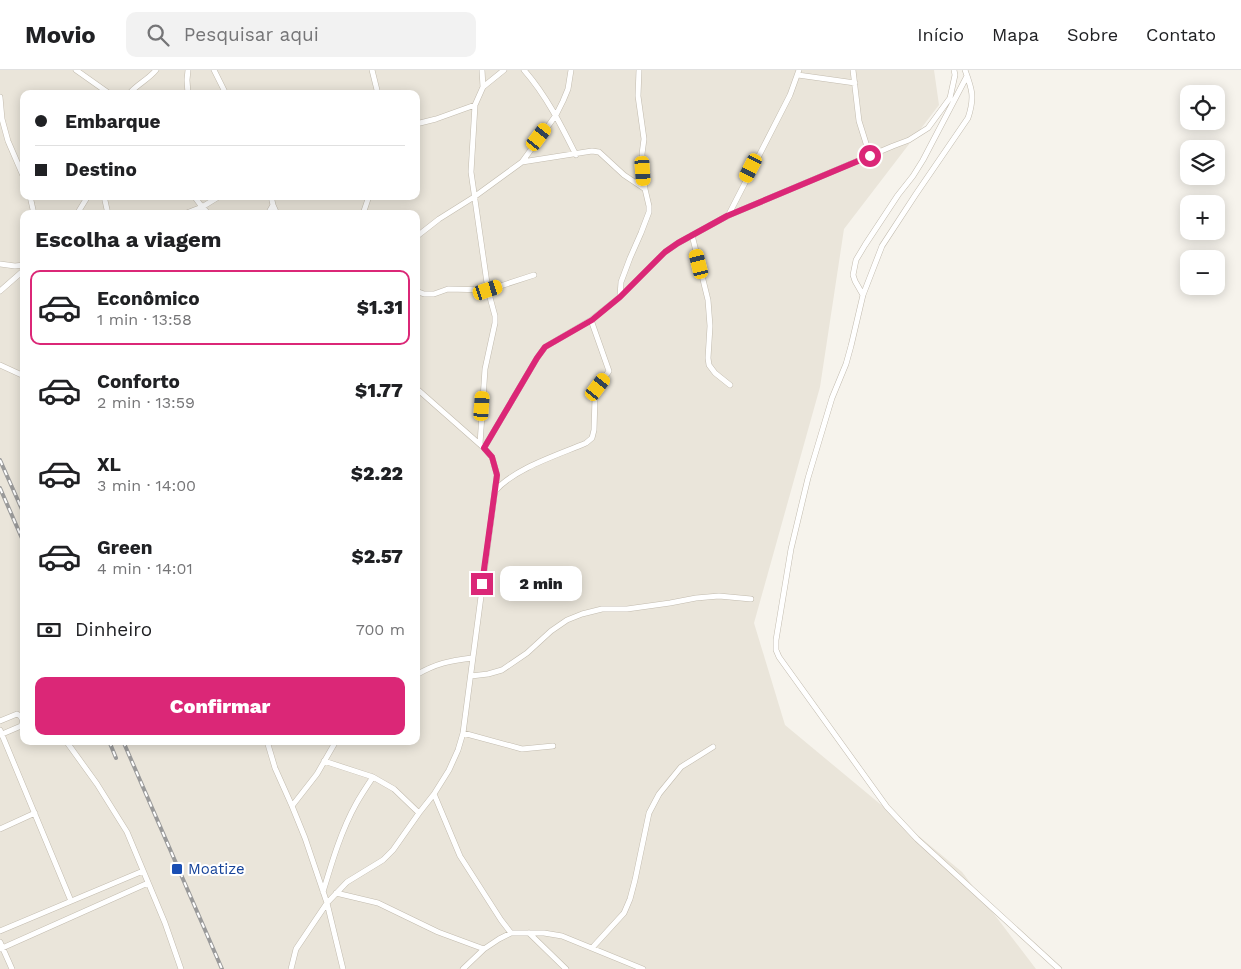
<!DOCTYPE html>
<html lang="pt">
<head>
<meta charset="utf-8">
<style>
  :root { --surface:#fff; --page:#f2f2f2; --text:#202124; --muted:#757577; --line:#e0e0e0; --accent:#db2777 }
  body { margin:0; font-family:"Work Sans",sans-serif; background:var(--page); color:var(--text); height:100vh; display:flex; flex-direction:column; font-size:19px; white-space:nowrap }
  * { box-sizing:border-box; margin:0 }
  p { font-size:16px; color:var(--muted) }
  .icon { flex:none; width:28px; height:28px; fill:none; stroke:currentColor; stroke-width:2; stroke-linecap:round; stroke-linejoin:round }
  .map { position:relative; flex:1; overflow:hidden }
  .details { position:absolute; left:20px; top:140px; width:400px; height:535px; display:flex; flex-direction:column; background:var(--surface); border-radius:10px; box-shadow:0 2px 12px #0003 }
  .details>* { flex:none }
  .guide { position:absolute; left:20px; top:20px; width:400px; height:110px; border-radius:10px; box-shadow:0 2px 12px #0003; display:grid; align-content:center; height:110px; padding:0 15px; background:var(--surface) }
  .buttons { position:absolute; left:1180px; top:15px; display:grid; gap:10px }
  .buttons a { display:grid; place-items:center; width:45px; height:45px; border-radius:10px; background:var(--surface); box-shadow:0 2px 12px #0003; font-size:25px }
  .end { position:absolute; width:22px; height:22px; margin:-11px; border:6px solid #db2777; background:#fff; box-shadow:0 0 0 2px #fff }
  .from { border-radius:50% }
  .bubble { position:absolute; height:35px; border-radius:10px; background:var(--surface); box-shadow:0 2px 12px #0003; font-size:16px; font-weight:800; line-height:35px; text-align:center }
  .car { position:absolute; width:15px; height:30px; margin:-15px -8px; border-radius:6px; box-shadow:0 0 4px 1px #0007; background:linear-gradient(#f5c518 24%,#345 0 40%,#f5c518 0 76%,#345 0 86%,#f5c518 0) }
  .guide b { display:flex; align-items:center; gap:18px; height:48px; font-size:19px }
  .guide b+b { border-top:1px solid var(--line) }
  .guide i { width:12px; height:12px; background:var(--text) }
  ul { padding:0; list-style:none }
  li { display:flex; align-items:center; gap:15px; height:75px; margin:0 10px 8px; padding:0 5px; border:2px solid transparent; border-radius:10px }
  li div { flex:1 }
  li b { display:block; font-size:19px }
  li em { font-style:normal; font-weight:800 }
  li.selected { border-color:var(--accent) }
  li>.icon { width:45px; height:45px; stroke-width:1.5 }
  h2 { padding:0 15px; font-size:22px; line-height:60px }
  .pay { display:flex; align-items:center; gap:12px; height:55px; padding:0 15px; font-size:19px }
  .pay p { margin-inline-start:auto }
  .cta { display:flex; gap:10px; margin-top:auto; padding:10px 15px }
  .cta a { flex:1; height:58px; border-radius:10px; background:var(--accent); color:#fff; font-size:20px; font-weight:800; line-height:58px; text-align:center }
  header { display:flex; align-items:center; gap:30px; box-sizing:border-box; height:70px; padding:0 25px; background:var(--surface); border-bottom:1px solid var(--line) }
  header strong { font-size:24px }
  nav { display:flex; gap:28px; margin-inline-start:auto; font-size:18px }
  .search { width:350px; height:45px; background:var(--page); display:flex; align-items:center; gap:12px; box-sizing:border-box; padding:0 18px; border-radius:10px; color:var(--muted); font-size:19px }
  .map>svg:first-child { display:block }
  .residential { fill:#eae5da; fill-rule:evenodd }
  .lines { fill:none; stroke-linecap:round; stroke-linejoin:round }
  .street-casing { stroke:#c2bbae; stroke-width:6 }
  .street { stroke:#fff; stroke-width:5 }
  .rail-casing { stroke:#9a9a9a; stroke-width:4 }
  .rail { stroke:#fff; stroke-width:2; stroke-dasharray:5.5; stroke-linecap:butt }
  .route { stroke:#db2777; stroke-width:6 }
  .transit-dot { fill:#1a4fb4; stroke:#fff; stroke-width:2 }
  .labels { text-anchor:middle; stroke-width:4; stroke-linejoin:round; paint-order:stroke }
  .transit-label { font-size:15px; fill:#164399; stroke:#fff; text-anchor:start }
</style>
</head>
<body>
<header>
<strong>Movio</strong>
<div class="search"><svg class="icon" aria-label="search" viewBox="0 0 24 24"><circle cx="10" cy="10" r="6"/><path d="M15 15l6 6"/></svg>Pesquisar aqui</div>
<nav><a>Início</a><a>Mapa</a><a>Sobre</a><a>Contato</a></nav>
</header>
<div class="map">
<svg width="1241" height="899" viewBox="0 0 1241 899">
  <rect width="100%" height="100%" fill="#f6f3ec"/>
  <!-- residential -->
  <path class="residential" d="M0 0H934L939 35 844 159 820 317 754 553 785 655 962 802 1036 899H0ZM24 24H416V126H24ZM24 144H416V671H24Z"/>
  <g class="lines">
    <!-- street casing -->
    <g class="street-casing">
      <path id="street" d="M76 0 110 24
        M188 0 187 10 188 24
        M214 0 226 24
        M372 0 378 24
        M482 0 483 17
        M524 0C546 25 561 55 576 85
        M853 0 859 51 870 86
        M965 0C972 19 975 27 968 48L916 124 882 176 863 225 851 276 846 294 832 328 808 408 791 479 776 570V580L779 587 887 737 917 769 1059 899
        M798 5 855 13
        M129 24C137 14 148 10 156 0
        M0 27 2 49 8 71 24 108
        M416 54 436 49 475 35
        M522 92 592 81 599 82 624 105 645 119
        M30 126 34 144
        M104 126 108 144
        M194 126 202 137 209 144
        M271 126 273 135 277 144
        M77 144 88 126
        M184 144 202 137 220 126
        M268 144 273 135
        M363 144 369 126
        M728 146 790 25 799 0
        M692 165 708 230 710 256 708 288 709 295 715 303 730 315
        M416 167 439 149 474 127 522 92 556 45 563 31 568 19 571 0
        M0 194 15 196 24 195
        M0 221 24 200
        M416 221 424 224H434L448 219 488 220 534 205
        M863 225 855 211 853 205 856 190 865 175 898 125 913 106 923 90 967 6
        M620 226 621 212 630 188 641 163 649 142V136L645 119 642 84 644 69 638 26 639 0
        M0 295 24 306
        M480 374 485 299 495 253V246L488 220 471 102 475 35 483 17 504 0
        M484 378 537 288 545 277 591 250 620 227 665 182 678 173 727 146 893 76 909 70 928 58 950 28 955 5 954 0
        M495 421C515 398 558 385 586 373L592 368 594 360 595 328 598 317 609 301 591 250
        M416 605C437 593 449 591 472 588
        M471 606 488 604 502 600 527 583 551 561 567 550 582 544 602 539H627L670 533 696 528 719 526 751 529
        M0 651 17 644C22 646 24 651 21 656L0 665
        M0 660 71 831
        M463 663 522 679 553 676
        M66 671 97 714 127 762 165 853 181 899
        M267 671 275 698 292 736 305 768 327 833 343 899
        M324 691 373 707 394 719 419 743
        M434 724 460 786 501 850 511 863
        M292 736 317 704 336 671
        M0 759 35 743
        M323 822C332 792 341 761 356 734 361 725 367 716 373 707
        M336 823 378 833 438 862 484 879
        M0 861 143 801
        M529 863 566 899
        M0 872 12 899
        M592 878 624 843 630 829 635 810 649 743 659 724 681 697 713 677
        M0 879 148 813
        M291 899 296 879 327 833 347 812 383 790 393 780 419 743 434 724 449 700 458 680 463 663 497 405 492 387 484 378 416 318
        M463 899 484 879 499 869 511 863H544L562 866 643 899"/>
    </g>
    <!-- street -->
    <use href="#street" class="street"/>
    <!-- rail casing -->
    <g class="rail-casing">
      <path id="rail" d="M0 390 24 444
        M0 418 24 473
        M109 671 116 688
        M123 671 222 899"/>
    </g>
    <!-- rail -->
    <use href="#rail" class="rail"/>
  </g>
  <g class="lines">
    <!-- route -->
    <path class="route" d="M482 514 497 405 492 387 484 378 537 288 545 277 592 250 620 227 665 182 678 173 727 146 870 86"/>
  </g>
  <!-- markers -->
  <rect class="transit-dot" x="171" y="793" width="12" height="12" rx="2.5"/>
  <g class="labels">
    <!-- transit labels -->
    <g class="transit-label">
      <text x="188" y="804">Moatize</text>
    </g>
  </g>
</svg>
<div class="buttons">
<a><svg class="icon" aria-label="locate" viewBox="0 0 24 24"><circle cx="12" cy="12" r="6"/><path d="M12 2v4M12 18v4M2 12h4M18 12h4"/></svg></a>
<a><svg class="icon" aria-label="layers" viewBox="0 0 24 24"><path d="M12 4l9 5-9 5-9-5zM3 14l9 5 9-5"/></svg></a>
<a>+</a>
<a>−</a>
</div>
<i class="end from" style="left:870px;top:86px"></i>
<i class="end" style="left:482px;top:514px"></i>
<div class="bubble" style="left:500px;top:496px;width:82px">2 min</div>
<i class="car" style="left:539px;top:67px;rotate:37deg"></i>
<i class="car" style="left:751px;top:98px;rotate:207deg"></i>
<i class="car" style="left:643px;top:101px;rotate:176deg"></i>
<i class="car" style="left:699px;top:194px;rotate:346deg"></i>
<i class="car" style="left:488px;top:220px;rotate:72deg"></i>
<i class="car" style="left:598px;top:317px;rotate:37deg"></i>
<i class="car" style="left:482px;top:336px;rotate:4deg"></i>
<div class="guide">
<b><i class="from"></i>Embarque</b>
<b><i></i>Destino</b>
</div>
<section class="details">
<h2>Escolha a viagem</h2>
<ul>
<li class="selected"><svg class="icon" aria-label="car" viewBox="0 0 24 24"><path d="M5 17H2v-5l4-1 3-4h7l3 4 3 1v5h-3M9 17h6M6 11h13"/><circle cx="7" cy="17" r="2"/><circle cx="17" cy="17" r="2"/></svg><div><b>Econômico</b><p>1 min · 13:58</p></div><em>$1.31</em></li>
<li><svg class="icon" aria-label="car" viewBox="0 0 24 24"><path d="M5 17H2v-5l4-1 3-4h7l3 4 3 1v5h-3M9 17h6M6 11h13"/><circle cx="7" cy="17" r="2"/><circle cx="17" cy="17" r="2"/></svg><div><b>Conforto</b><p>2 min · 13:59</p></div><em>$1.77</em></li>
<li><svg class="icon" aria-label="car" viewBox="0 0 24 24"><path d="M5 17H2v-5l4-1 3-4h7l3 4 3 1v5h-3M9 17h6M6 11h13"/><circle cx="7" cy="17" r="2"/><circle cx="17" cy="17" r="2"/></svg><div><b>XL</b><p>3 min · 14:00</p></div><em>$2.22</em></li>
<li><svg class="icon" aria-label="car" viewBox="0 0 24 24"><path d="M5 17H2v-5l4-1 3-4h7l3 4 3 1v5h-3M9 17h6M6 11h13"/><circle cx="7" cy="17" r="2"/><circle cx="17" cy="17" r="2"/></svg><div><b>Green</b><p>4 min · 14:01</p></div><em>$2.57</em></li>
</ul>
<div class="pay"><svg class="icon" aria-label="cash" viewBox="0 0 24 24"><path d="M3 7h18v10H3z"/><circle cx="12" cy="12" r="2"/></svg>Dinheiro<p>700 m</p></div>
<div class="cta"><a>Confirmar</a></div>
</section>
</div>
</body>
</html>
